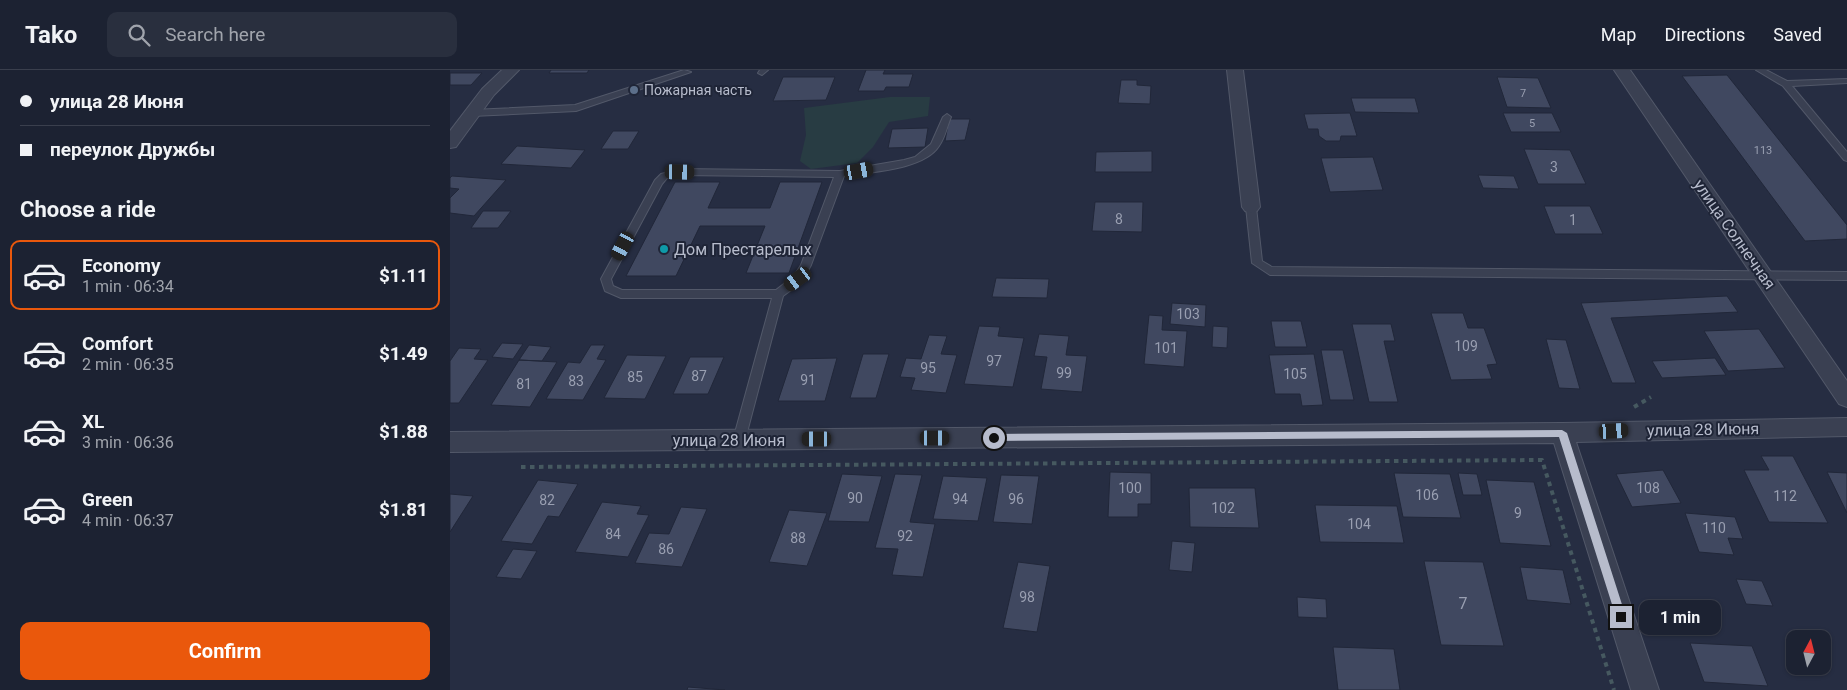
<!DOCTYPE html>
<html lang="en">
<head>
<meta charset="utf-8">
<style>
  :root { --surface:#1c2232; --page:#292f3e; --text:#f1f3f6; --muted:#a0a4ac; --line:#3a3f4d; --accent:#ea580c }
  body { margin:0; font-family:Roboto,sans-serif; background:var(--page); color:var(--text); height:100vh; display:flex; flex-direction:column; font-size:19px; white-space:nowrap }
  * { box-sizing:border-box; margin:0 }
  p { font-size:16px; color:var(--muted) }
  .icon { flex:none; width:28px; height:28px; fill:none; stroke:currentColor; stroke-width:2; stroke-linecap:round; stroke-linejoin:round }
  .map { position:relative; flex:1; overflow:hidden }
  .panel { display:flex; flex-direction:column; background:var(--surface); width:450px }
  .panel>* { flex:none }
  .banner { display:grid; align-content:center; height:110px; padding:0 20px; background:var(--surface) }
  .needle { width:32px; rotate:7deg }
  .controls { position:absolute; left:1336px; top:560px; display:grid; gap:10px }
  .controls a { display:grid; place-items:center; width:45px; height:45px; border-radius:10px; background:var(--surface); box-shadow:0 1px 4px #0004,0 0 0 1px var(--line); font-size:25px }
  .end { position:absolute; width:22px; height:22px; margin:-11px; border:6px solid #b7bccc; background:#111; box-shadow:0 0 0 2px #111 }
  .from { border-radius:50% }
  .bubble { position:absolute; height:35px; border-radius:10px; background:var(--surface); box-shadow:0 1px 4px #0004,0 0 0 1px var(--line); font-size:16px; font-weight:700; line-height:35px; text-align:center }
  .car { position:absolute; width:15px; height:30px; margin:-15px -8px; border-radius:6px; box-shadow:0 0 4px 1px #0007; background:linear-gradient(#222 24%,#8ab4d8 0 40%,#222 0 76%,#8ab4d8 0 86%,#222 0) }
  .banner b { display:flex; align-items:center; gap:18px; height:48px; font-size:19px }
  .banner b+b { border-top:1px solid var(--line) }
  .banner i { width:12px; height:12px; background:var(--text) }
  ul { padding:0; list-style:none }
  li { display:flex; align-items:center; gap:15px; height:70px; margin:0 10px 8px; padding:0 10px; border:2px solid transparent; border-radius:10px }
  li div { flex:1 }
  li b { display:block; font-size:19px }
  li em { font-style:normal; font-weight:700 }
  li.on { border-color:var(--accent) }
  li>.icon { width:45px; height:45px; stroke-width:1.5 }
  h2 { padding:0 20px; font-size:22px; line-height:60px }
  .button { display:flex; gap:10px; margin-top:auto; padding:10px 20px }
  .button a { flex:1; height:58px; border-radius:10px; background:var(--accent); color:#fff; font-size:20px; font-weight:700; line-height:58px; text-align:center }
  header { display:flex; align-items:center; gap:30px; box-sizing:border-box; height:70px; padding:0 25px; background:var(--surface); border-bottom:1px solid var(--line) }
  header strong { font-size:24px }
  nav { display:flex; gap:28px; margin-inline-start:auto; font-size:18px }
  .search { width:350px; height:45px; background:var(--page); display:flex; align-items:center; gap:12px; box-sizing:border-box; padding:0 18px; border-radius:10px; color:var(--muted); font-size:19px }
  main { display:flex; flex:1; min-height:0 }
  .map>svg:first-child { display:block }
  .green { fill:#283c43 }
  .building { fill:#404860; stroke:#212739 }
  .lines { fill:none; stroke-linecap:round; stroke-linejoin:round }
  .service-casing { stroke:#525869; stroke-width:2 }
  .minor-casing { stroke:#525869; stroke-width:2 }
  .path { stroke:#465960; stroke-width:4; stroke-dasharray:4.5 4.5; stroke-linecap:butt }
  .service { fill:#3a4052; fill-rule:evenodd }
  .minor { fill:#3a4052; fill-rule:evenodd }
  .route { fill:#b7bccc }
  .service-dot { fill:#5c6f8a; stroke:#1f2537; stroke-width:2 }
  .culture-dot { fill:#0f9aa8; stroke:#1f2537; stroke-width:2 }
  .labels { text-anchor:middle; stroke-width:4; stroke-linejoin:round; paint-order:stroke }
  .far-number-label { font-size:11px; fill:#999fb1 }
  .far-poi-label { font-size:14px; fill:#b7bccc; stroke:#1f2537; text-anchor:start }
  .number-label { font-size:14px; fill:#999fb1 }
  .street-label { font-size:16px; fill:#b7bccc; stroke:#1f2537 }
  .poi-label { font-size:16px; fill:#b7bccc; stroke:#1f2537; text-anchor:start }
  .near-number-label { font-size:16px; fill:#999fb1 }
</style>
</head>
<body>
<header>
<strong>Tako</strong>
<div class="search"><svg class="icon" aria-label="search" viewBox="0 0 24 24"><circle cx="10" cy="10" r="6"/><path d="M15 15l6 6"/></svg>Search here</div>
<nav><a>Map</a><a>Directions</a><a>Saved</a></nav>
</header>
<main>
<section class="panel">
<div class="banner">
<b><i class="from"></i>улица 28 Июня</b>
<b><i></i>переулок Дружбы</b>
</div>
<h2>Choose a ride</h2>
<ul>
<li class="on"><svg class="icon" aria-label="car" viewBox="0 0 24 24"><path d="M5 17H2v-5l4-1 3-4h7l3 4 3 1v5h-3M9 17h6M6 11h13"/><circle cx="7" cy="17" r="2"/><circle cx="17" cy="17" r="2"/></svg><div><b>Economy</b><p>1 min · 06:34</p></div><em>$1.11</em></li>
<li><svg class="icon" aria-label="car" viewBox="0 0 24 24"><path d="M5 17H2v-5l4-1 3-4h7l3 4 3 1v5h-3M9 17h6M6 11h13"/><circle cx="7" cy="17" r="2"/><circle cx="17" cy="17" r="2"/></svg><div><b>Comfort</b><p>2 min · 06:35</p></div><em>$1.49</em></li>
<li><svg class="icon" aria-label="car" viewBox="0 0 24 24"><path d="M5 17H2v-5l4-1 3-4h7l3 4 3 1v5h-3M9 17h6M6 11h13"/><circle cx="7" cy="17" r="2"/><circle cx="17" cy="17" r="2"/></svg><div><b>XL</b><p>3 min · 06:36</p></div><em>$1.88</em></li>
<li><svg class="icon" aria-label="car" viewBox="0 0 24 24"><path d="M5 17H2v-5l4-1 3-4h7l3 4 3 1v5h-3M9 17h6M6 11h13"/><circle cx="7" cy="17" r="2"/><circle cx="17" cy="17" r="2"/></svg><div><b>Green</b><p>4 min · 06:37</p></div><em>$1.81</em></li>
</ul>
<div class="button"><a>Confirm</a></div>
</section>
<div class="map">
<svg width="1397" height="620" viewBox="0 0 1397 620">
  <rect width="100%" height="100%" fill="#262d42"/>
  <!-- green -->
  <path class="green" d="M440 27H480L478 46 439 52 423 77 407 93 361 99 350 91 356 65 354 38Z"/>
  <!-- building -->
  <path class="building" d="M101 0H139L137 3H99Z
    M416 0H435L433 4H463L459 17H436L434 21H408Z
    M0 3H32L21 15H0Z
    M1277 5 1397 155V169L1355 171 1232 6Z
    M333 7H385L376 30 323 31Z
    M1047 7 1088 8 1101 38 1057 37Z
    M671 10H687V15L701 16 700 34 668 33Z
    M901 28H965L969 43 905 42Z
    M900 43 907 66H891L890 71H876L869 66 868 59H858L854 44Z
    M1053 43H1102L1111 62H1061Z
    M499 49H520L515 70 495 71Z
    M478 58 475 77 438 78 442 59Z
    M163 61H189L178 79H151Z
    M67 76 135 80 121 98 51 94Z
    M1074 79 1120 80 1136 114H1088Z
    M702 81V102H645L646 82Z
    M923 87 933 120 880 122 871 88Z
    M1028 105 1064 106 1069 119 1033 118Z
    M2 106 56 110 24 146 0 143V128L9 119 0 118V108Z
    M225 112H270L258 138H320L330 112H372L339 203H296L315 156H250L226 206H176Z
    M645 132H693L692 162 642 161Z
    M1094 136H1140L1153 164H1105Z
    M33 141H61L48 158H21Z
    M546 208 599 209 597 228 542 227Z
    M1277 226 1288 242 1161 248 1186 313H1162L1131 233Z
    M722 233 756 235 755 257 720 254Z
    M981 243H1013L1018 258H1034L1047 294 1037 295 1042 309 1001 310Z
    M699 245 713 246 712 260 737 261 734 297 694 294Z
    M821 251H851L857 277H825Z
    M902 254H941L945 271H934L948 332H919Z
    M529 256 550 257 548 266 574 268 563 317 514 314Z
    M763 256 778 257 777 278 762 277Z
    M1309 259 1335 298 1278 301 1254 261Z
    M589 264 619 266 616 285 637 286 632 322 591 319 597 287 584 286Z
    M479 265 497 266 491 284 507 285 496 323 461 320 465 308 450 307 456 288 471 289Z
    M1096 269 1116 270 1130 319 1109 318Z
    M52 273 73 274 63 289 42 287Z
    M79 275 101 277 92 291 69 290Z
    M141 275H155L147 289 156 290 133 330 96 329 118 292 130 293Z
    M9 278 31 279 24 289 38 290 9 333H0V291Z
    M871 280H893L904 330H880Z
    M413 284H439L426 328H400Z
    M864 284 873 335 852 336 850 324H825L819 285Z
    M177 285 216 286 195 329 154 328Z
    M240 287H274L258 324H223Z
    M387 288 375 331H328L342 289Z
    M1265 288 1276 305 1212 308 1202 291Z
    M69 290 107 292 80 337 41 335Z
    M1311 386H1343L1378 453 1319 452 1294 400H1319Z
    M1213 400 1231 433 1182 437 1166 404Z
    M660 402 701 403V434H688V447H658Z
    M1377 402 1397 403V443Z
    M944 403 1000 404 1011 448 953 447Z
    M1008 403 1027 404 1032 425H1013Z
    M392 404 432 406 419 452 378 451Z
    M445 404 472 405 460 452 485 454 473 507 442 505 448 479 425 478Z
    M551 405 589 406 582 454 543 452Z
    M493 406 537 408 528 451 483 449Z
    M88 410 128 414 109 447 98 446 82 474 51 471Z
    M1036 410 1084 412 1101 476 1050 473Z
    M739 418H805L809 458 740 457Z
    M0 424 23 426 0 462Z
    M152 432 191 436 187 444 199 445 178 487 125 482Z
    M865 435 947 436 954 473 870 472Z
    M231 437 257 439 232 497 185 493 199 463 219 464Z
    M339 440 377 443 357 496 319 492Z
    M1235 443 1285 447 1293 469 1278 468 1284 485 1249 482Z
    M722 471 745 473 742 502 719 500Z
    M63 479 87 481 71 509 46 507Z
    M974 491 1033 492 1054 576 991 575Z
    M568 492 600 496 587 562 553 558Z
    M1070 497 1113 500 1121 534 1077 530Z
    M1286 509 1312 511 1323 536 1296 534Z
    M847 527 876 529 877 548 848 547Z
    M1240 573 1302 576 1318 616 1254 612Z
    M883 577 944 579 950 620H888Z
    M238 617 275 620H237Z"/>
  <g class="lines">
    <!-- service casing -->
    <g class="service-casing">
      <path id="service" d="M234 0 241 2 126 41 22 46 18 43 22 40 125 35Z
        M310 0H318L312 5 308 3Z
        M1306 0H1316L1337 11 1397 9V13L1342 16 1397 82V91L1394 90 1333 16Z
        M497 44 501 47C497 56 495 68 489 76 474 100 419 102 394 106L361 195 352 212 333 226 295 370 293 374 289 375 285 374 283 370 322 228H171L155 221 151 209 205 110 211 104 230 99 390 101 454 90 465 87 481 74 493 47ZM230 105 384 107 351 195 344 206 326 220H172L163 216 161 209 212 114 217 108Z
        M801 134 806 137 812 191 822 197 1397 202V210L820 205 802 193 796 137Z"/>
    </g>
    <!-- minor casing -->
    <g class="minor-casing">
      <path id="minor" d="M52 0H69L44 25 6 77 0 78V61L32 19Z
        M777 0H793L810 137 807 141 801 143 795 141 792 137Z
        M1164 0H1180L1397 311V337L1389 334Z
        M1397 348V366L1126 372 1209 620H1181L1104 373 0 382V362L1112 353Z"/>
    </g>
    <!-- path -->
    <path class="path" d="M1184 337 1201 327
      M71 397 1092 390 1164 620"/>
    <!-- service -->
    <use href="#service" class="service"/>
    <!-- minor -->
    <use href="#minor" class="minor"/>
  </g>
  <!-- route -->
  <path class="route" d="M1112 360 1117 363 1176 547 1171 552 1166 547 1109 367 544 371 539 368 544 364Z"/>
  <!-- markers -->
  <circle class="service-dot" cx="184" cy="20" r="5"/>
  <circle class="culture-dot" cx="214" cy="179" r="5"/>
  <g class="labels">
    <!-- far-number labels -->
    <g class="far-number-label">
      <text x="1073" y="27">7</text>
      <text x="1082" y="57">5</text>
      <text x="1313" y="84">113</text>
    </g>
    <!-- far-poi labels -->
    <g class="far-poi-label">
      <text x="194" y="25">Пожарная часть</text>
    </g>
    <!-- number labels -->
    <g class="number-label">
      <text x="1104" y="102">3</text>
      <text x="669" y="154">8</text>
      <text x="1123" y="155">1</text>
      <text x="738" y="249">103</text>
      <text x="1016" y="281">109</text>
      <text x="716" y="283">101</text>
      <text x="544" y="296">97</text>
      <text x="478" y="303">95</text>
      <text x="614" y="308">99</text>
      <text x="845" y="309">105</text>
      <text x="249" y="311">87</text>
      <text x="185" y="312">85</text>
      <text x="358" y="315">91</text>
      <text x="126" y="316">83</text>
      <text x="74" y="319">81</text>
      <text x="680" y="423">100</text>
      <text x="1198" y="423">108</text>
      <text x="977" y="430">106</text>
      <text x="1335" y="431">112</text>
      <text x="405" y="433">90</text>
      <text x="510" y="434">94</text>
      <text x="566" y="434">96</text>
      <text x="97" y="435">82</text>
      <text x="773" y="443">102</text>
      <text x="1068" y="448">9</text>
      <text x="909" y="459">104</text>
      <text x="1264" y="463">110</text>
      <text x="163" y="469">84</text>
      <text x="455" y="471">92</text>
      <text x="348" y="473">88</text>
      <text x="216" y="484">86</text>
      <text x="577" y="532">98</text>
    </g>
    <!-- street labels -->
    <g class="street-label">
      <text transform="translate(1285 164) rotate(55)" y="6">улица Солнечная</text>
      <text transform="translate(1253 359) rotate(-1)" y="6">улица 28 Июня</text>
      <text x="279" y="376">улица 28 Июня</text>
    </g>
    <!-- poi labels -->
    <g class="poi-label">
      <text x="224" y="185">Дом Престарелых</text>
    </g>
    <!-- near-number labels -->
    <g class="near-number-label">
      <text x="1013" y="539">7</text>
    </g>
  </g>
</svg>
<div class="controls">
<a><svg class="needle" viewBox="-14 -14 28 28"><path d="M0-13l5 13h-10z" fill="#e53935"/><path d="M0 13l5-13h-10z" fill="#a0a4ac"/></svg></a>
</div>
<i class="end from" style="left:544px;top:368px"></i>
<i class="end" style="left:1171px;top:547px"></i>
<div class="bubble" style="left:1189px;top:530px;width:82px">1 min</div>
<i class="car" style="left:409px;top:101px;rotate:80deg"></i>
<i class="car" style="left:230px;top:102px;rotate:91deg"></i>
<i class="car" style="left:173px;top:176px;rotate:208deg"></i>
<i class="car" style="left:348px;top:209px;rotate:234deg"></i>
<i class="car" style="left:1164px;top:361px;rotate:87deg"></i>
<i class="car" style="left:485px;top:368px;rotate:90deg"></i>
<i class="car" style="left:367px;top:369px;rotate:270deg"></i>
</div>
</main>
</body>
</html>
